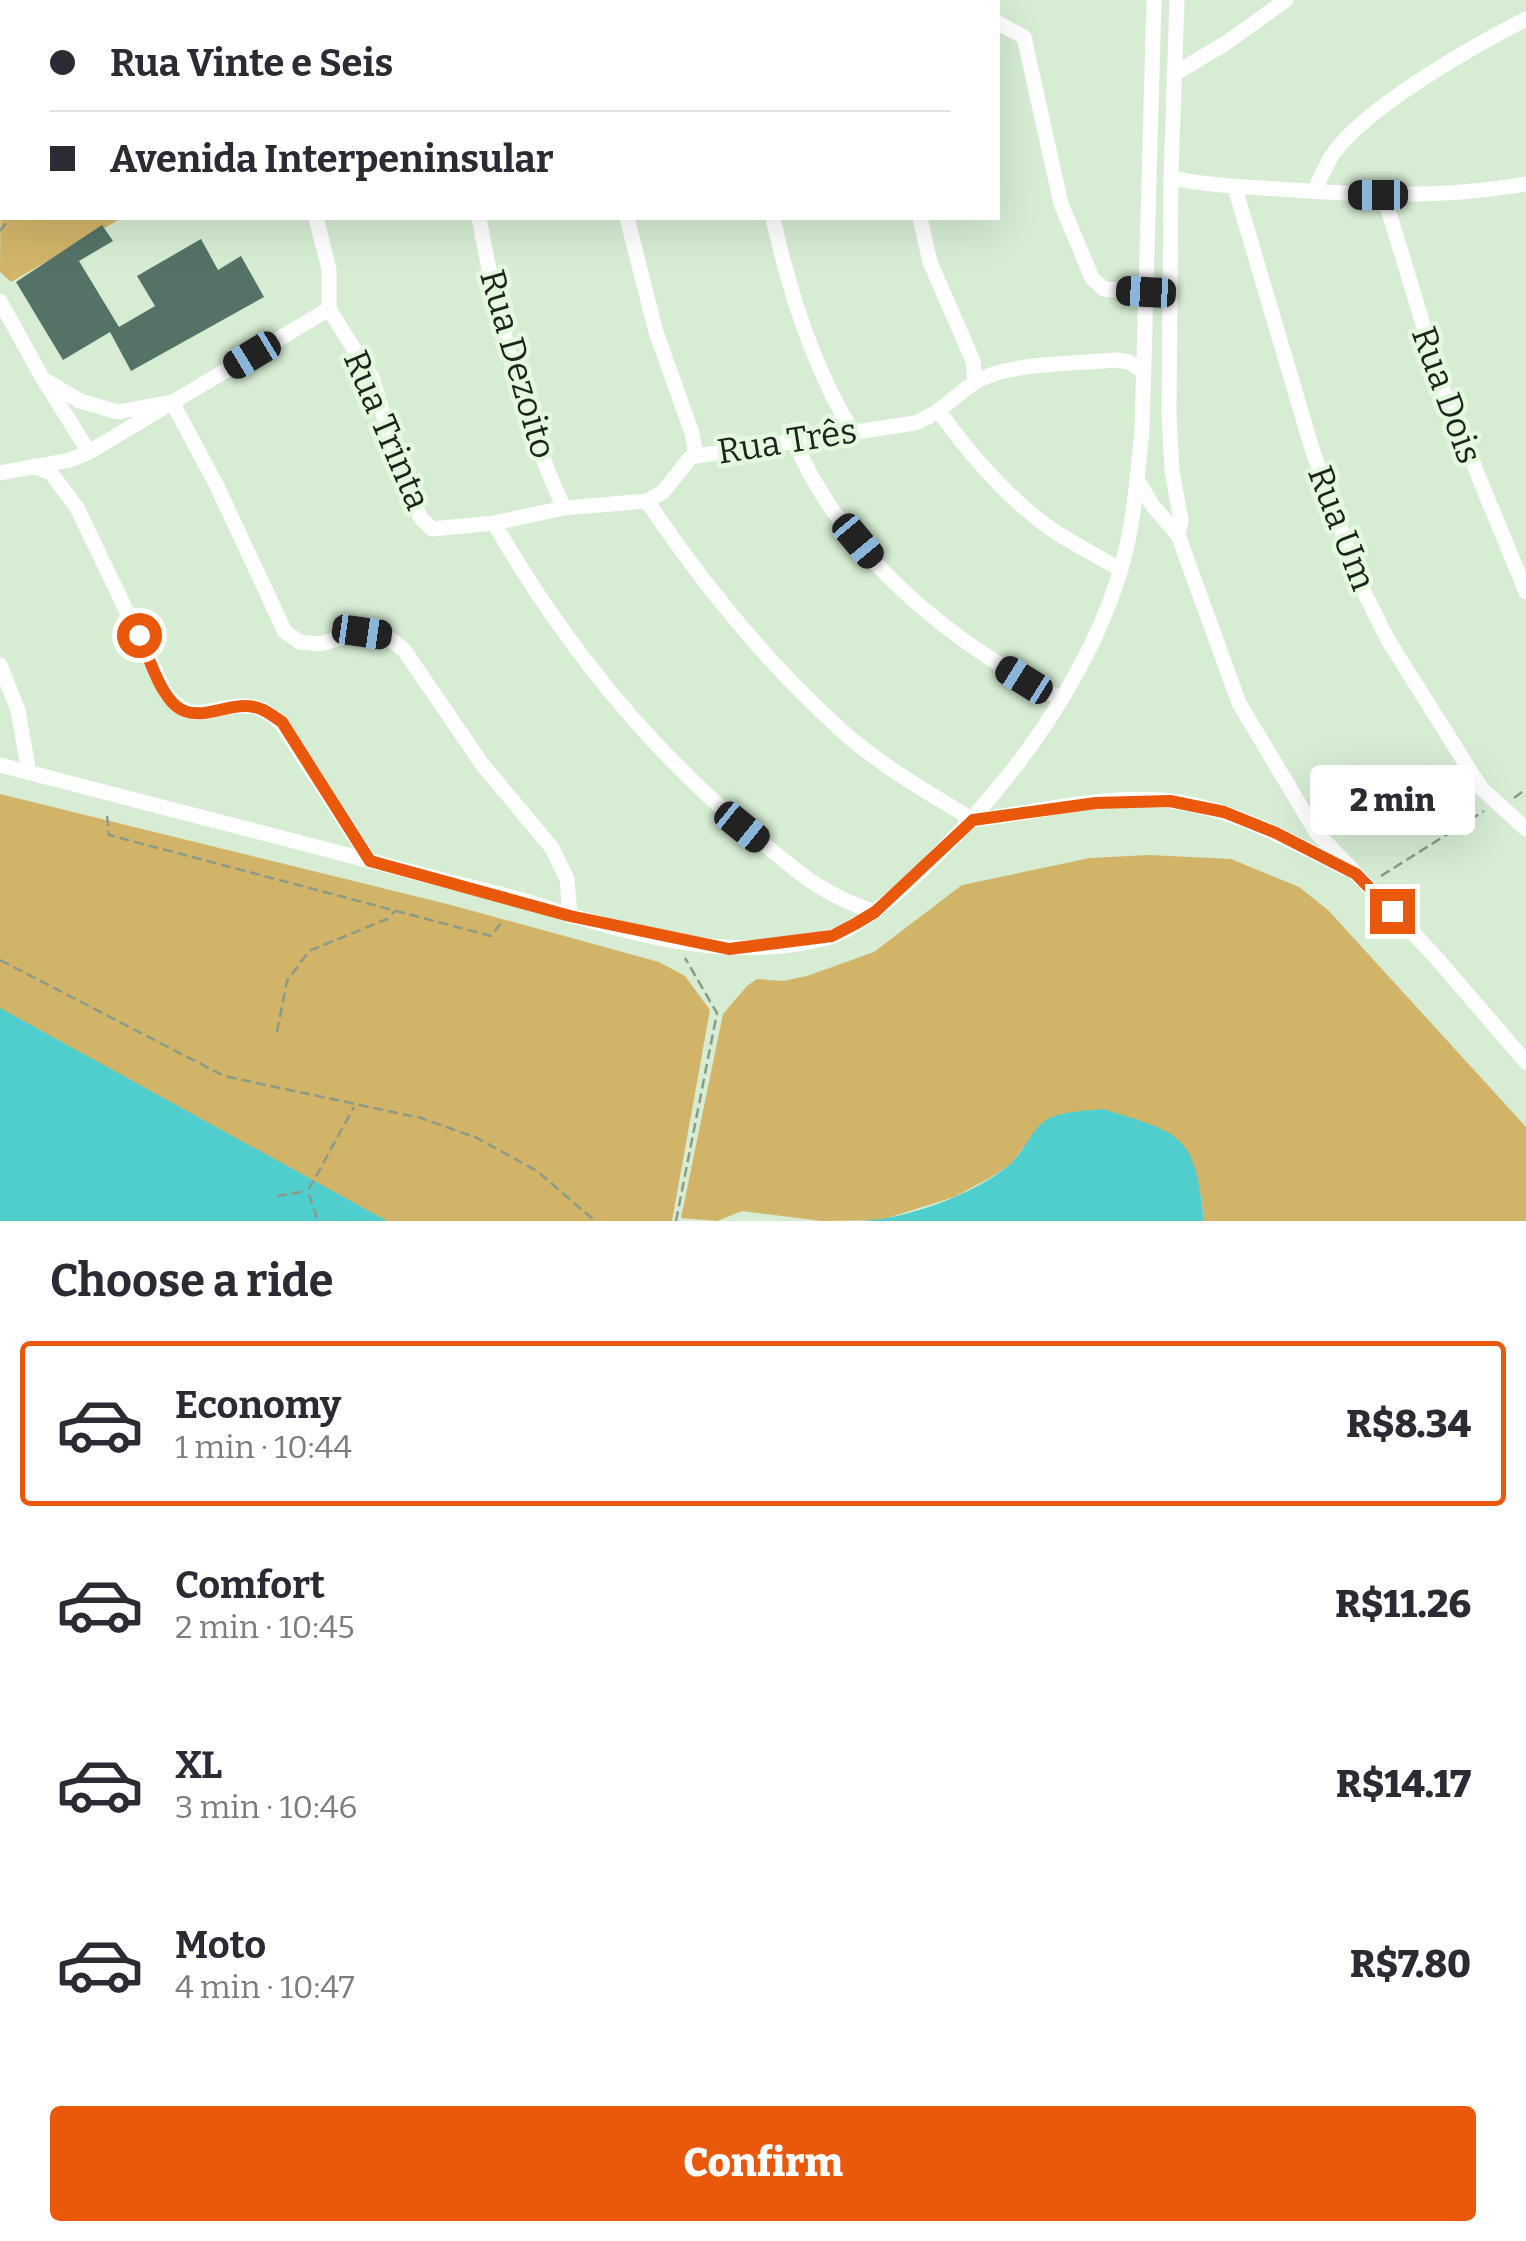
<!DOCTYPE html>
<html lang="en">
<head>
<meta charset="utf-8">
<style>
  :root { --surface:#fff; --page:#f7f7f7; --text:#2b2b33; --muted:#7c7c81; --line:#e1e1e2; --accent:#ea580c }
  body { margin:0; font-family:Bitter,serif; background:var(--page); color:var(--text); height:100vh; display:flex; flex-direction:column; font-size:38px; white-space:nowrap }
  * { box-sizing:border-box; margin:0 }
  p { font-size:32px; color:var(--muted) }
  .icon { flex:none; width:55px; height:55px; fill:none; stroke:currentColor; stroke-width:2; stroke-linecap:round; stroke-linejoin:round }
  .map { position:relative; height:1221px; overflow:hidden }
  .details { display:flex; flex-direction:column; background:var(--surface); flex:1 }
  .details>* { flex:none }
  .guide { position:absolute; left:0px; top:0px; width:1000px; height:220px; box-shadow:0 10px 40px #0002; display:grid; align-content:center; height:220px; padding:0 50px; background:var(--surface) }
  .end { position:absolute; width:45px; height:45px; margin:-22px; border:12px solid #ea580c; background:#fff; box-shadow:0 0 0 5px #fff }
  .from { border-radius:50% }
  .bubble { position:absolute; height:70px; border-radius:10px; background:var(--surface); box-shadow:0 10px 40px #0002; font-size:32px; font-weight:800; line-height:70px; text-align:center }
  .car { position:absolute; width:30px; height:60px; margin:-30px -15px; border-radius:12px; box-shadow:0 0 8px 2px #0007; background:linear-gradient(#222 24%,#8ab4d8 0 40%,#222 0 76%,#8ab4d8 0 86%,#222 0) }
  .guide b { display:flex; align-items:center; gap:35px; height:95px; font-size:38px }
  .guide b+b { border-top:2px solid var(--line) }
  .guide i { width:25px; height:25px; background:var(--text) }
  ul { padding:0; list-style:none }
  li { display:flex; align-items:center; gap:30px; height:165px; margin:0 20px 15px; padding:0 30px; border:5px solid transparent; border-radius:10px }
  li div { flex:1 }
  li b { display:block; font-size:38px }
  li em { font-style:normal; font-weight:800 }
  li.current { border-color:var(--accent) }
  li>.icon { width:90px; height:90px; stroke-width:1.5 }
  h2 { padding:0 50px; font-size:45px; line-height:120px }
  .action { display:flex; gap:20px; margin-top:auto; padding:20px 50px }
  .action a { flex:1; height:115px; border-radius:10px; background:var(--accent); color:#fff; font-size:40px; font-weight:800; line-height:115px; text-align:center }
  .map>svg:first-child { display:block }
  .green { fill:#d2b469 }
  .water { fill:#4fcecd }
  .building { fill:#547366 }
  .lines { fill:none; stroke-linecap:round; stroke-linejoin:round }
  .path { stroke:#8b9b88; stroke-width:2.5; stroke-dasharray:10 5; stroke-linecap:butt }
  .minor { stroke:#fff; stroke-width:15 }
  .route { stroke:#ea580c; stroke-width:12 }
  .labels { text-anchor:middle; stroke-width:9; stroke-linejoin:round; paint-order:stroke }
  .street-label { font-size:35px; fill:#1d241b; stroke:#e4f9e0 }
</style>
</head>
<body>
<div class="map">
<svg width="1526" height="1221" viewBox="0 0 1526 1221">
  <rect width="100%" height="100%" fill="#d6ecd3"/>
  <!-- green -->
  <path class="green" d="M2 31V218H122L11 282 0 272Z
    M0 794 451 905 659 962 685 976 710 1010 672 1221H0Z
    M1149 855 1231 859 1299 887 1328 910 1526 1127V1221H1204L1201 1195 1044 1121 1010 1165 988 1179 954 1197 881 1220 822 1221 742 1211 717 1221 681 1218 723 1014 747 986 757 979 783 981 807 976 874 952 962 885 1090 858Z"/>
  <!-- water -->
  <path class="water" d="M0 1008 387 1221H0Z
    M1103 1109C1183 1134 1195 1134 1204 1221H861C906 1219 973 1195 1008 1166 1022 1155 1029 1135 1042 1123 1056 1111 1085 1111 1103 1109Z"/>
  <!-- building -->
  <path class="building" d="M102 225 113 241 79 261 119 327 155 306 137 276 201 239 218 270 241 256 264 297 131 371 110 332 63 360 16 282Z"/>
  <g class="lines">
    <!-- path -->
    <path class="path" d="M120 2 121 0
      M137 2 138 0
      M0 75 2 76
      M0 231 10 218
      M1514 798 1526 789
      M107 816 109 835 491 936 502 922
      M1381 876 1484 811
      M0 960 224 1076 421 1118 477 1138 537 1171 595 1221
      M277 1032 287 981 309 951 387 919 395 911
      M277 1196 306 1191
      M317 1218 308 1191 354 1107
      M676 1221 717 1013 685 958"/>
    <!-- minor -->
    <path class="minor" d="M185 0 187 2
      M370 0 371 2
      M522 0 523 2
      M673 0V2
      M820 0 821 2
      M968 0 969 2
      M1177 0 1171 178 1169 414 1172 471 1181 520 1178 535
      M16 2 19 0
      M0 14 2 12
      M998 23 1024 37 1061 204 1092 278 1104 289 1146 292
      M1174 74 1226 43 1286 0
      M1171 178C1207 185 1242 187 1279 189 1362 195 1443 199 1526 184
      M1235 188 1313 452 1363 590 1388 640 1481 788 1526 829
      M1314 192C1321 178 1326 163 1335 151 1370 105 1473 46 1526 19
      M1378 195 1388 209 1443 390 1526 592
      M316 218 329 269V309L372 378 401 472 420 517 432 529 494 523 564 508 647 501 663 492 690 458 696 456 915 423C944 411 950 399 974 383 1005 362 1078 364 1116 360L1129 362 1144 372
      M479 218C497 315 522 418 564 508
      M627 218 656 332 692 433 696 456
      M773 218C789 291 813 367 852 431
      M920 218 930 262 973 361 975 382
      M0 301 43 379 80 401 118 412 172 402 217 486 285 632 300 642 320 644 362 632 385 635 404 650 482 764 552 848 567 879 570 916
      M45 382 89 452
      M940 413C972 457 1014 505 1060 535 1080 547 1101 558 1121 570
      M794 440C842 555 952 644 1061 699
      M34 466 51 473 77 508 166 693C194 729 211 704 246 706 261 706 270 714 281 723L370 861
      M0 473 70 460 89 452 329 309
      M1138 481 1153 506 1178 535 1239 703 1316 832 1432 953 1526 1062
      M647 501C702 583 766 662 840 729 879 765 928 792 973 820
      M494 523C563 643 651 752 759 840 800 874 823 895 875 912
      M0 665 18 710 29 773
      M0 765C139 801 278 837 417 873 460 885 506 894 548 908 637 937 737 963 830 937 880 922 969 824 1003 782 1052 722 1097 647 1120 572 1134 526 1137 478 1142 431L1154 0
      M973 820C1038 813 1106 793 1172 801 1234 809 1289 840 1344 868"/>
  </g>
  <g class="lines">
    <!-- route -->
    <path class="route" d="M139 635C149 657 158 690 176 706 196 723 224 705 246 706 261 706 270 714 282 722L370 861 570 916 729 949 832 936 855 924 875 912 973 820 1096 803 1170 801 1224 812 1276 833 1356 874 1392 911"/>
  </g>
  <g class="labels">
    <!-- street labels -->
    <g class="street-label">
      <text transform="translate(518 364) rotate(74)" y="12">Rua Dezoito</text>
      <text transform="translate(1447 395) rotate(70)" y="12">Rua Dois</text>
      <text transform="translate(387 430) rotate(67)" y="12">Rua Trinta</text>
      <text transform="translate(787 441) rotate(-9)" y="12">Rua Três</text>
      <text transform="translate(1342 528) rotate(69)" y="12">Rua Um</text>
    </g>
  </g>
</svg>
<i class="end from" style="left:139px;top:635px"></i>
<i class="end" style="left:1392px;top:911px"></i>
<div class="bubble" style="left:1310px;top:765px;width:165px">2 min</div>
<i class="car" style="left:1378px;top:195px;rotate:270deg"></i>
<i class="car" style="left:1146px;top:292px;rotate:273deg"></i>
<i class="car" style="left:252px;top:355px;rotate:239deg"></i>
<i class="car" style="left:858px;top:541px;rotate:140deg"></i>
<i class="car" style="left:362px;top:632px;rotate:98deg"></i>
<i class="car" style="left:1024px;top:680px;rotate:302deg"></i>
<i class="car" style="left:742px;top:827px;rotate:129deg"></i>
<div class="guide">
<b><i class="from"></i>Rua Vinte e Seis</b>
<b><i></i>Avenida Interpeninsular</b>
</div>
</div>
<section class="details">
<h2>Choose a ride</h2>
<ul>
<li class="current"><svg class="icon" aria-label="car" viewBox="0 0 24 24"><path d="M5 17H2v-5l4-1 3-4h7l3 4 3 1v5h-3M9 17h6M6 11h13"/><circle cx="7" cy="17" r="2"/><circle cx="17" cy="17" r="2"/></svg><div><b>Economy</b><p>1 min · 10:44</p></div><em>R$8.34</em></li>
<li><svg class="icon" aria-label="car" viewBox="0 0 24 24"><path d="M5 17H2v-5l4-1 3-4h7l3 4 3 1v5h-3M9 17h6M6 11h13"/><circle cx="7" cy="17" r="2"/><circle cx="17" cy="17" r="2"/></svg><div><b>Comfort</b><p>2 min · 10:45</p></div><em>R$11.26</em></li>
<li><svg class="icon" aria-label="car" viewBox="0 0 24 24"><path d="M5 17H2v-5l4-1 3-4h7l3 4 3 1v5h-3M9 17h6M6 11h13"/><circle cx="7" cy="17" r="2"/><circle cx="17" cy="17" r="2"/></svg><div><b>XL</b><p>3 min · 10:46</p></div><em>R$14.17</em></li>
<li><svg class="icon" aria-label="car" viewBox="0 0 24 24"><path d="M5 17H2v-5l4-1 3-4h7l3 4 3 1v5h-3M9 17h6M6 11h13"/><circle cx="7" cy="17" r="2"/><circle cx="17" cy="17" r="2"/></svg><div><b>Moto</b><p>4 min · 10:47</p></div><em>R$7.80</em></li>
</ul>
<div class="action"><a>Confirm</a></div>
</section>
</body>
</html>
